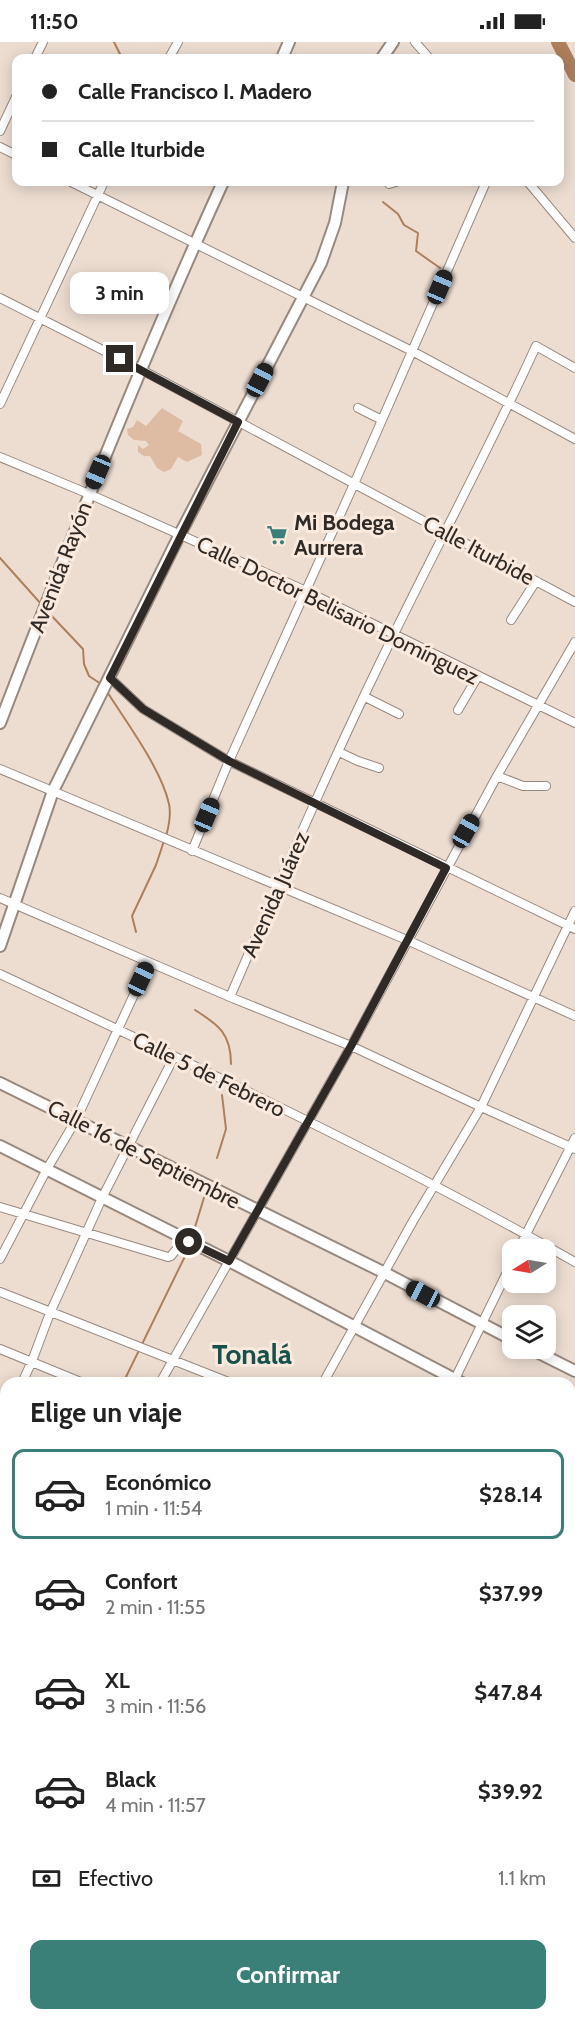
<!DOCTYPE html>
<html lang="es">
<head>
<meta charset="utf-8">
<style>
  :root { --surface:#fff; --page:#f6f6f6; --text:#222; --muted:#767676; --line:#e0e0e0; --accent:#3a8079 }
  body { margin:0; font-family:Cabin,sans-serif; background:var(--page); color:var(--text); height:100vh; display:flex; flex-direction:column; font-size:22px; white-space:nowrap }
  * { box-sizing:border-box; margin:0 }
  p { font-size:20px; color:var(--muted) }
  .icon { flex:none; width:33px; height:33px; fill:none; stroke:currentColor; stroke-width:2; stroke-linecap:round; stroke-linejoin:round }
  .map { position:relative; flex:1; overflow:hidden }
  .drawer { position:absolute; left:0px; top:1335px; width:576px; height:644px; display:flex; flex-direction:column; background:var(--surface); border-radius:18px 18px 0 0; box-shadow:0 3px 15px #0003 }
  .drawer>* { flex:none }
  .hud { position:absolute; left:12px; top:12px; width:552px; height:132px; border-radius:12px; box-shadow:0 3px 15px #0003; display:grid; align-content:center; height:132px; padding:0 30px; background:var(--surface) }
  .needle { width:39px; rotate:259deg }
  .controls { position:absolute; left:502px; top:1197px; display:grid; gap:12px }
  .controls a { display:grid; place-items:center; width:54px; height:54px; border-radius:12px; background:var(--surface); box-shadow:0 3px 15px #0003; font-size:30px }
  .end { position:absolute; width:27px; height:27px; margin:-14px; border:8px solid #302a26; background:#fff; box-shadow:0 0 0 3px #fff }
  .from { border-radius:50% }
  .bubble { position:absolute; height:42px; border-radius:12px; background:var(--surface); box-shadow:0 3px 15px #0003; font-size:20px; font-weight:700; line-height:42px; text-align:center }
  .car { position:absolute; width:18px; height:36px; margin:-18px -9px; border-radius:8px; box-shadow:0 0 4px 2px #0007; background:linear-gradient(#222 24%,#8ab4d8 0 40%,#222 0 76%,#8ab4d8 0 86%,#222 0) }
  .hud b { display:flex; align-items:center; gap:21px; height:57px; font-size:22px }
  .hud b+b { border-top:2px solid var(--line) }
  .hud i { width:15px; height:15px; background:var(--text) }
  ul { padding:0; list-style:none }
  li { display:flex; align-items:center; gap:18px; height:90px; margin:0 12px 9px; padding:0 18px; border:3px solid transparent; border-radius:12px }
  li div { flex:1 }
  li b { display:block; font-size:22px }
  li em { font-style:normal; font-weight:700 }
  li.selected { border-color:var(--accent) }
  li>.icon { width:54px; height:54px; stroke-width:1.5 }
  h2 { padding:0 30px; font-size:27px; line-height:72px }
  .pay { display:flex; align-items:center; gap:15px; height:66px; padding:0 30px; font-size:22px }
  .pay p { margin-inline-start:auto }
  .action { display:flex; gap:12px; margin-top:auto; padding:12px 30px }
  .action a { flex:1; height:69px; border-radius:12px; background:var(--accent); color:#fff; font-size:24px; font-weight:700; line-height:69px; text-align:center }
  .status { display:flex; justify-content:space-between; align-items:center; height:42px; padding:0 30px; background:var(--surface); direction:ltr }
  .status svg { height:16px; fill:currentColor }
  .map>svg:first-child { display:block }
  .green { fill:#ddbca3 }
  .lines { fill:none; stroke-linecap:round; stroke-linejoin:round }
  .stream { stroke:#ad7f5b; stroke-width:2 }
  .river { stroke:#ad7f5b; stroke-width:14 }
  .minor-casing { stroke:#98897e; stroke-width:10 }
  .major-casing { stroke:#98897e; stroke-width:14 }
  .minor { stroke:#fff; stroke-width:8 }
  .major { stroke:#fff; stroke-width:10 }
  .rail { stroke:#81776f; stroke-width:2; stroke-dasharray:8 8; stroke-linecap:butt }
  .route { stroke:#302a26; stroke-width:8 }
  .labels { text-anchor:middle; stroke-width:6; stroke-linejoin:round; paint-order:stroke }
  .poi-label { font-size:22px; font-weight:bold; fill:#302a26; stroke:#faeade; text-anchor:start }
  .street-label { font-size:22px; fill:#302a26; stroke:#faeade }
  .district-label { font-size:28px; font-weight:bold; fill:#16514c; stroke:#faeade }
</style>
</head>
<body>
<div class="status"><b>11:50</b><svg viewBox="0 0 49 12"><path d="M0 12V9h3v3zM5 12V6h3v6zM10 12V3h3v9zM15 12V0h3v12zM26 1h20v11H26zM47 4h2v5h-2z"/></svg></div>
<div class="map">
<svg width="575" height="1978" viewBox="0 0 575 1978">
  <rect width="100%" height="100%" fill="#edddd1"/>
  <!-- green -->
  <path class="green" d="M162 366 183 379 178 389 201 402 202 413 187 420 178 415 171 427 164 430 157 426 150 414H144L138 410V403L143 407 149 403 146 399 134 398 128 393 127 387 133 385 137 378 146 384Z"/>
  <g class="lines">
    <!-- stream -->
    <path class="stream" d="M114 0 122 16
      M383 160 398 172 404 183 418 191 416 209 440 226
      M0 516 42 563
      M48 570 83 607 84 622 89 634 101 642
      M106 648C126 680 161 726 169 762 171 771 169 785 166 794
      M136 890 132 874 156 823 164 799
      M195 968C219 983 231 992 231 1022
      M217 1116 226 1087 222 1053
      M192 1195 206 1149
      M123 1341 190 1204
      M0 1940 6 1922"/>
    <!-- river -->
    <path class="river" d="M558 0 575 33"/>
    <!-- minor casing -->
    <g class="minor-casing">
      <path id="minor" d="M415 0 429 16
        M35 16 43 0
        M169 16 178 0
        M0 89 16 55
        M0 105 16 113
        M71 140 412 309 575 397
        M528 140 575 196
        M389 142 396 140
        M0 256 140 327 575 560
        M0 362 104 140
        M358 366 382 378
        M0 415 89 452 306 549 575 681
        M511 578 536 539
        M110 636 143 667 229 719 575 887
        M365 655 399 672
        M458 668 478 634
        M339 710 358 719 379 726
        M0 727 407 898 575 974
        M497 734 523 744H546
        M192 809 229 719 354 442 486 140
        M0 856 230 955 351 1004 481 1065 575 1107
        M0 932C194 1023 388 1114 575 1220
        M230 955C283 832 336 709 395 590 442 494 492 401 536 304L575 326
        M0 1165 168 1215 171 1214 184 1198
        M518 1208 575 1096
        M0 1217 47 1127 76 1078 149 920
        M0 1250 231 1341
        M0 1307 83 1341
        M22 1341 32 1319 50 1271 102 1156 174 1015
        M160 1341 351 1004 497 734 575 600
        M323 1341 413 1179 481 1065 575 869
        M453 1341 513 1218
        M0 1386 6 1374
        M0 1417 6 1420
        M570 1473 575 1474
        M570 1553 575 1556
        M570 1620 575 1607
        M0 1641 6 1629
        M570 1656 575 1658
        M570 1780 575 1782
        M0 1808 6 1811
        M570 1886 575 1877
        M0 1893 6 1896
        M169 1972 180 1978
        M322 1972 332 1978
        M21 1978H31
        M149 1978 152 1972
        M290 1978 293 1972
        M436 1978 438 1972
        M519 1978 522 1972"/>
    </g>
    <!-- major casing -->
    <g class="major-casing">
      <path id="major" d="M282 16 289 0
        M382 16 393 0
        M0 681C70 498 142 317 223 140
        M0 904 53 749 180 492 321 221 335 181 343 140
        M0 1041 385 1231 513 1298
        M0 1104 229 1219 462 1341
        M529 1306 575 1329
        M570 1397 575 1400"/>
    </g>
    <!-- minor -->
    <use href="#minor" class="minor"/>
    <!-- major -->
    <use href="#major" class="major"/>
    <!-- rail -->
    <path class="rail" d="M569 1978 575 1967"/>
  </g>
  <g class="lines">
    <!-- route -->
    <path class="route" d="M120 317 238 380 110 636 143 667 229 719 446 826 351 1004 229 1219 189 1200"/>
  </g>
  <!-- icons -->
  <defs>
    <g id="supermarket-bare" transform="scale(1.62)"><path d="M-6-5.5h2.5l.6 2H6L4.5 2H-2.5L-4.4-4H-6ZM-1.5 3.2a1.3 1.3 0 1 0 .1 0ZM3 3.2a1.3 1.3 0 1 0 .1 0Z" fill="#3a8079" stroke="#faeade" stroke-width="2.5" paint-order="stroke"/></g>
  </defs>
  <g fill-rule="evenodd">
    <use href="#supermarket-bare" x="277" y="493"/>
  </g>
  <g class="labels">
    <!-- poi labels -->
    <g class="poi-label">
      <text x="294" y="488">Mi Bodega<tspan x="294" dy="25">Aurrera</tspan></text>
    </g>
    <!-- street labels -->
    <g class="street-label">
      <text transform="translate(479 508) rotate(28)" y="8">Calle Iturbide</text>
      <text transform="translate(60 525) rotate(-69)" y="8">Avenida Rayón</text>
      <text transform="translate(338 568) rotate(26)" y="8">Calle Doctor Belisario Domínguez</text>
      <text transform="translate(275 852) rotate(-66)" y="8">Avenida Juárez</text>
      <text transform="translate(209 1032) rotate(26)" y="8">Calle 5 de Febrero</text>
      <text transform="translate(144 1112) rotate(27)" y="8">Calle 16 de Septiembre</text>
    </g>
    <!-- district labels -->
    <g class="district-label">
      <text x="252" y="1322">Tonalá</text>
    </g>
  </g>
</svg>
<div class="controls">
<a><svg class="needle" viewBox="-14 -14 28 28"><path d="M0-13l5 13h-10z" fill="#e53935"/><path d="M0 13l5-13h-10z" fill="#767676"/></svg></a>
<a><svg class="icon" aria-label="layers" viewBox="0 0 24 24"><path d="M12 4l9 5-9 5-9-5zM3 14l9 5 9-5"/></svg></a>
</div>
<i class="end from" style="left:189px;top:1200px"></i>
<i class="end" style="left:120px;top:317px"></i>
<div class="bubble" style="left:70px;top:230px;width:99px">3 min</div>
<i class="car" style="left:440px;top:245px;rotate:23deg"></i>
<i class="car" style="left:260px;top:338px;rotate:28deg"></i>
<i class="car" style="left:98px;top:430px;rotate:203deg"></i>
<i class="car" style="left:207px;top:773px;rotate:23deg"></i>
<i class="car" style="left:466px;top:789px;rotate:29deg"></i>
<i class="car" style="left:141px;top:937px;rotate:25deg"></i>
<i class="car" style="left:423px;top:1252px;rotate:298deg"></i>
<div class="hud">
<b><i class="from"></i>Calle Francisco I. Madero</b>
<b><i></i>Calle Iturbide</b>
</div>
<section class="drawer">
<h2>Elige un viaje</h2>
<ul>
<li class="selected"><svg class="icon" aria-label="car" viewBox="0 0 24 24"><path d="M5 17H2v-5l4-1 3-4h7l3 4 3 1v5h-3M9 17h6M6 11h13"/><circle cx="7" cy="17" r="2"/><circle cx="17" cy="17" r="2"/></svg><div><b>Económico</b><p>1 min · 11:54</p></div><em>$28.14</em></li>
<li><svg class="icon" aria-label="car" viewBox="0 0 24 24"><path d="M5 17H2v-5l4-1 3-4h7l3 4 3 1v5h-3M9 17h6M6 11h13"/><circle cx="7" cy="17" r="2"/><circle cx="17" cy="17" r="2"/></svg><div><b>Confort</b><p>2 min · 11:55</p></div><em>$37.99</em></li>
<li><svg class="icon" aria-label="car" viewBox="0 0 24 24"><path d="M5 17H2v-5l4-1 3-4h7l3 4 3 1v5h-3M9 17h6M6 11h13"/><circle cx="7" cy="17" r="2"/><circle cx="17" cy="17" r="2"/></svg><div><b>XL</b><p>3 min · 11:56</p></div><em>$47.84</em></li>
<li><svg class="icon" aria-label="car" viewBox="0 0 24 24"><path d="M5 17H2v-5l4-1 3-4h7l3 4 3 1v5h-3M9 17h6M6 11h13"/><circle cx="7" cy="17" r="2"/><circle cx="17" cy="17" r="2"/></svg><div><b>Black</b><p>4 min · 11:57</p></div><em>$39.92</em></li>
</ul>
<div class="pay"><svg class="icon" aria-label="cash" viewBox="0 0 24 24"><path d="M3 7h18v10H3z"/><circle cx="12" cy="12" r="2"/></svg>Efectivo<p>1.1 km</p></div>
<div class="action"><a>Confirmar</a></div>
</section>
</div>
</body>
</html>
